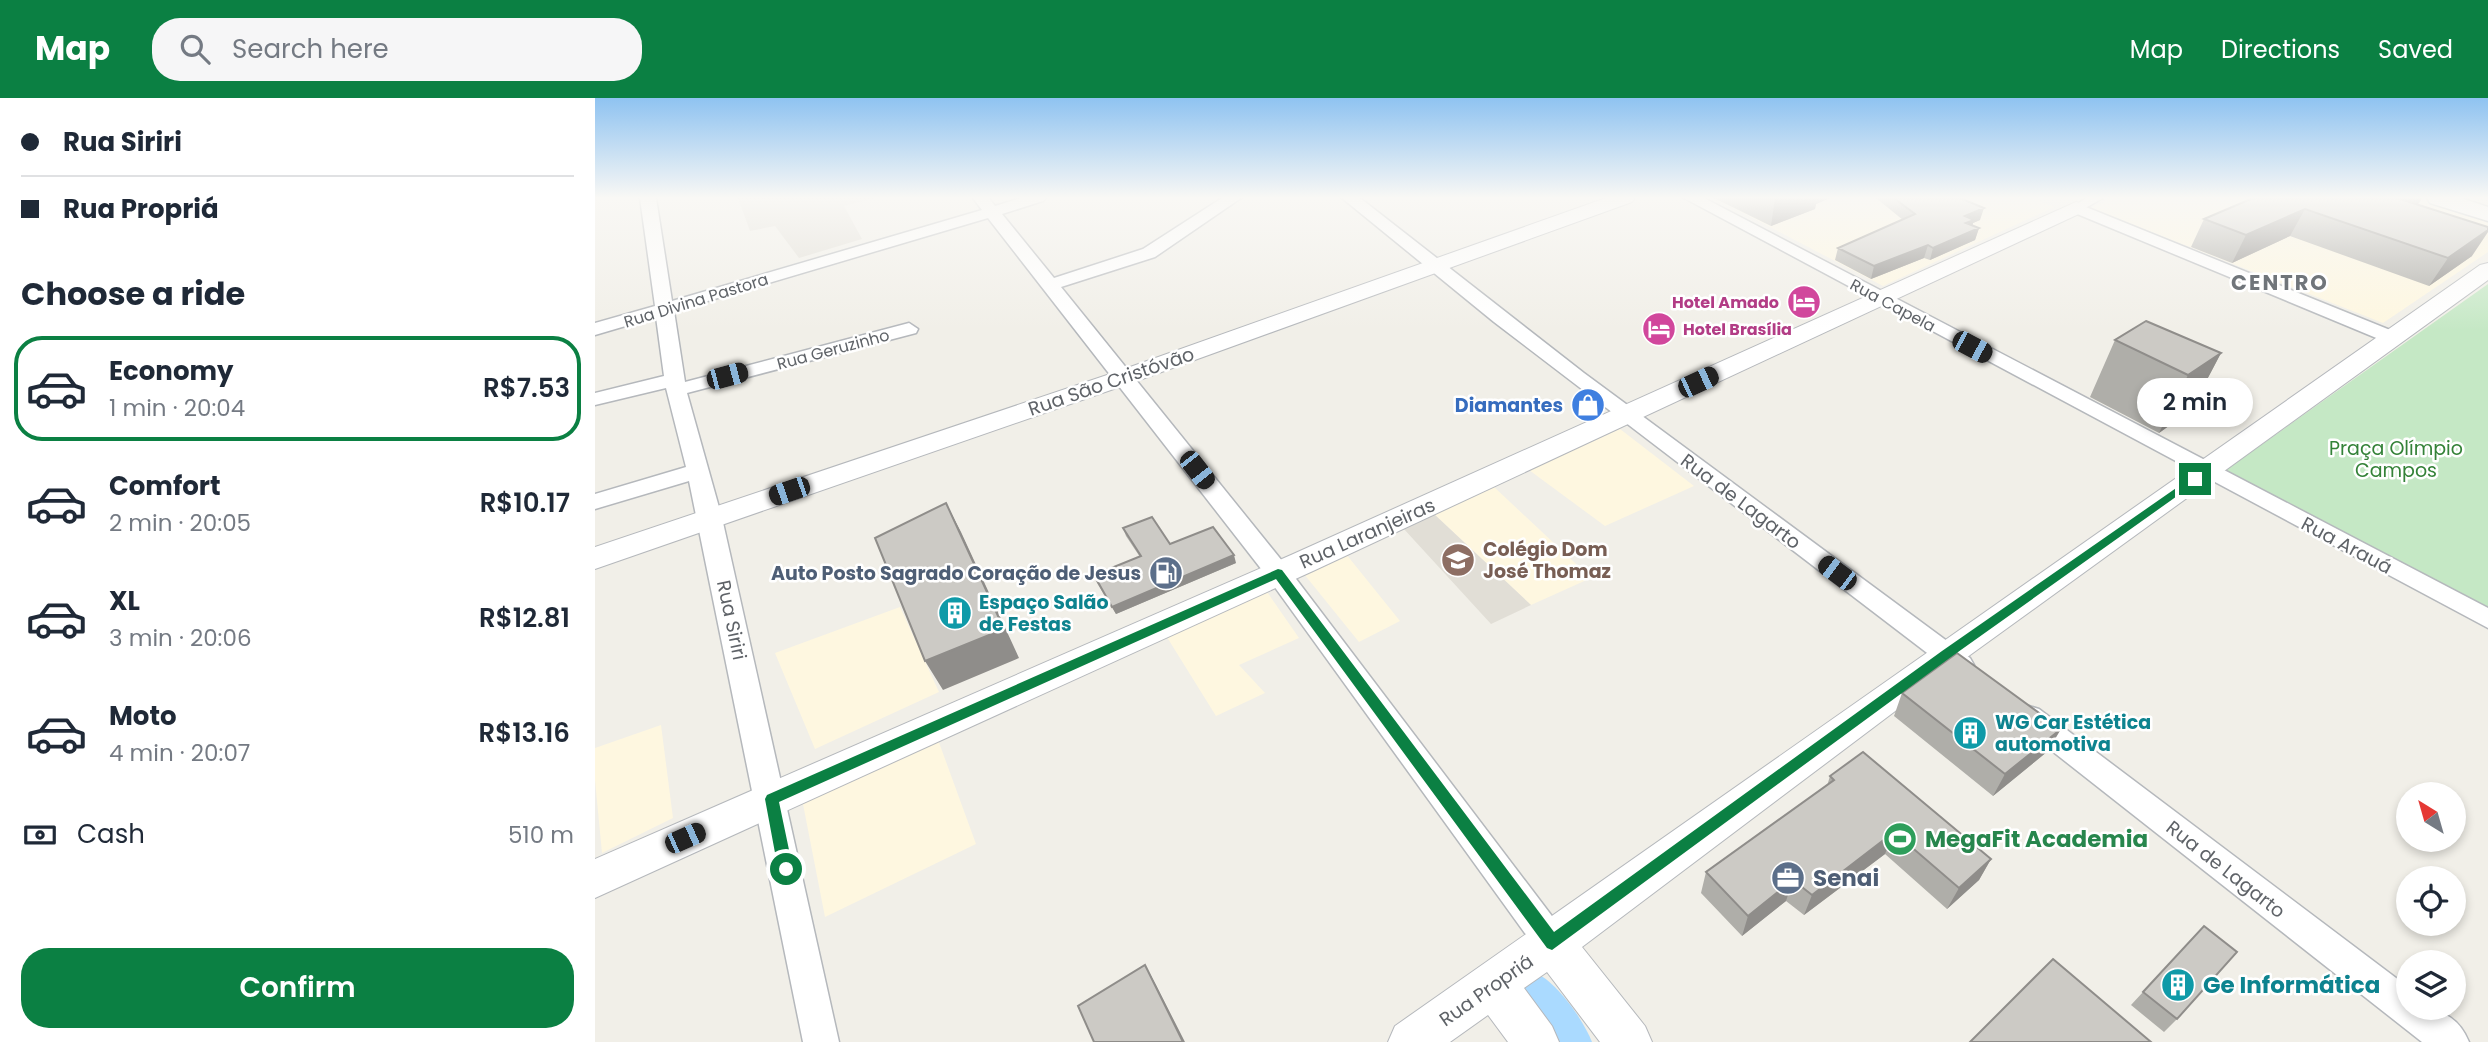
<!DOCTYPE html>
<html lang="en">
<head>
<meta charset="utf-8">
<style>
  :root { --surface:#fff; --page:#f6f6f7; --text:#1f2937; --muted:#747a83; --line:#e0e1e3; --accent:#0b8043 }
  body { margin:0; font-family:Poppins,sans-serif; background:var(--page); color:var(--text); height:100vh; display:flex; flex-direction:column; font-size:26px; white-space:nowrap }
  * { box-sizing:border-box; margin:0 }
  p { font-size:23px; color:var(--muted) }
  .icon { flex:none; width:38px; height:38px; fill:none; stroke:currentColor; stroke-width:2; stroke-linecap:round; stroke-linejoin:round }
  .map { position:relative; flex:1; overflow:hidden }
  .details { display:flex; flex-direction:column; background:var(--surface); width:595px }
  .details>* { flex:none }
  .banner { display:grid; align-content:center; height:154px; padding:0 21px; background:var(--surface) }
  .needle { width:46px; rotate:323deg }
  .fabs { position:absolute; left:1801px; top:684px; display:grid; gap:14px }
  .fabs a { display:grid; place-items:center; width:70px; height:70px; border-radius:50%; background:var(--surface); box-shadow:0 4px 10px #0003; font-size:35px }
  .end { position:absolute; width:32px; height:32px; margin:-16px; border:9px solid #0b8043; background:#fff; box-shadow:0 0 0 4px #fff }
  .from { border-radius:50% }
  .bubble { position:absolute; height:49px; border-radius:24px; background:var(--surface); box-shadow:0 4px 10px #0003; font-size:23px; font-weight:600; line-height:49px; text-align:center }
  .car { position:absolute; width:21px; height:42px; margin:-21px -10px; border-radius:9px; box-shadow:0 0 5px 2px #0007; background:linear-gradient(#222 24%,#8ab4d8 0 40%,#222 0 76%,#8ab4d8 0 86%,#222 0) }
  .banner b { display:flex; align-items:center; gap:24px; height:66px; font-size:26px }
  .banner b+b { border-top:2px solid var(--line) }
  .banner i { width:18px; height:18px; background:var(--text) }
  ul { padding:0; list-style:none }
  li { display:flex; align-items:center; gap:21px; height:105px; margin:0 14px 10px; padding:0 7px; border:4px solid transparent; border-radius:28px }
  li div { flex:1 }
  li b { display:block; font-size:26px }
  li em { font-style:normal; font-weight:600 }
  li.active { border-color:var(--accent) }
  li>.icon { width:63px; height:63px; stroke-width:1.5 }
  h2 { padding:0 21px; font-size:32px; line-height:84px }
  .pay { display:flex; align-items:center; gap:18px; height:77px; padding:0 21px; font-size:26px }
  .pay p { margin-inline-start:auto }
  .primary-button { display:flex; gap:14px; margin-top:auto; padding:14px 21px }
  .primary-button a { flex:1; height:80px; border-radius:28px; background:var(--accent); color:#fff; font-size:28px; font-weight:600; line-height:80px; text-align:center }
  header { display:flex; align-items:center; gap:42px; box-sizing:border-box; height:98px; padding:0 35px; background:var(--accent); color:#fff }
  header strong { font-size:33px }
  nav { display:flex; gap:38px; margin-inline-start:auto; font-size:24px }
  .search { width:490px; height:63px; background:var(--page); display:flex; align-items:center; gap:18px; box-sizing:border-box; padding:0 24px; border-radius:28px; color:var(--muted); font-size:26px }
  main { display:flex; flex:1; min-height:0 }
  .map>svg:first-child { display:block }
  .commercial { fill:#fef7e0 }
  .education { fill:#e1ded6 }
  .green { fill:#c5e8c5 }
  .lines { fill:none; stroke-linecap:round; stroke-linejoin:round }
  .canal { fill:#aadaff; fill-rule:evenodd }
  .pedestrian-casing { stroke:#b5b8bc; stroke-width:3 }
  .minor-casing { stroke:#b5b8bc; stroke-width:3 }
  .tertiary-casing { stroke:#b5b8bc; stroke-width:2 }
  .secondary-casing { stroke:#b6babf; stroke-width:3 }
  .pedestrian { fill:#fff; fill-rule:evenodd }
  .minor { fill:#fff; fill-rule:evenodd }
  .tertiary { fill:#fff; fill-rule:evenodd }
  .secondary { fill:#fff; fill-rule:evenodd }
  .wall { fill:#afaea9 }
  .shaded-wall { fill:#8f8d8a }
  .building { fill:#cccac5; stroke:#8f8d8a; stroke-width:2 }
  .route { fill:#0b8043 }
  .labels { text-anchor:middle; stroke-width:5; stroke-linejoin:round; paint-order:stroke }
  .far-street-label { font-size:16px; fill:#5f6368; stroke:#fff }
  .far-hotel-label { font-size:16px; font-weight:bold; fill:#b23c85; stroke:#fff; text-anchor:end }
  .street-label { font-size:19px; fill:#5f6368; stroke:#fff }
  .shop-label { font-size:19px; font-weight:bold; fill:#366cbe; stroke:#fff; text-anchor:end }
  .park-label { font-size:19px; fill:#348238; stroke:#fff }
  .education-label { font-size:19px; font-weight:bold; fill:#785e54; stroke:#fff; text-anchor:start }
  .service-label { font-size:19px; font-weight:bold; fill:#4e5e75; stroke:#fff; text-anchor:end }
  .culture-label { font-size:19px; font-weight:bold; fill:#0d838f; stroke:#fff; text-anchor:start }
  .far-district-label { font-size:21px; font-weight:bold; letter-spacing:2px; fill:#70757a; stroke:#fff }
  .near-leisure-label { font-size:23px; font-weight:bold; fill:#27864d; stroke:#fff; text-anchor:start }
  .near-service-label { font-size:23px; font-weight:bold; fill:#4e5e75; stroke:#fff; text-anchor:start }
  .near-culture-label { font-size:23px; font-weight:bold; fill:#0d838f; stroke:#fff; text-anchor:start }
</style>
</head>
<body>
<header>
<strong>Map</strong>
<div class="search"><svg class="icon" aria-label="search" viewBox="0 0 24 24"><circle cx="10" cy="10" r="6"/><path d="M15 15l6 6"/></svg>Search here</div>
<nav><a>Map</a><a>Directions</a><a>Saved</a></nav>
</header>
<main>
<section class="details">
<div class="banner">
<b><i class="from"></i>Rua Siriri</b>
<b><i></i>Rua Propriá</b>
</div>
<h2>Choose a ride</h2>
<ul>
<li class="active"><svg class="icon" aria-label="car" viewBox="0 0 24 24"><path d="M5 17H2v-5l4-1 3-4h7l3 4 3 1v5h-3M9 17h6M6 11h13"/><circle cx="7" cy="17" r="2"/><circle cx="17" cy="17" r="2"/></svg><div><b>Economy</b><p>1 min · 20:04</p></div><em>R$7.53</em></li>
<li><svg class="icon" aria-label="car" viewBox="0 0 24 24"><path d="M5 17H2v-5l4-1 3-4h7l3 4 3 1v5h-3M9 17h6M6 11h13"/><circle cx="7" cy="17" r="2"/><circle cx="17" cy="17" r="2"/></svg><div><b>Comfort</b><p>2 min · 20:05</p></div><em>R$10.17</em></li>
<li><svg class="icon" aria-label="car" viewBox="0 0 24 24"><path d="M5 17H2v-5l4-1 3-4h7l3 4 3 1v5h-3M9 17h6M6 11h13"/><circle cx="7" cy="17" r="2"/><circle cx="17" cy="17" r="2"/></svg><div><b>XL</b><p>3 min · 20:06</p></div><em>R$12.81</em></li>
<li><svg class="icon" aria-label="car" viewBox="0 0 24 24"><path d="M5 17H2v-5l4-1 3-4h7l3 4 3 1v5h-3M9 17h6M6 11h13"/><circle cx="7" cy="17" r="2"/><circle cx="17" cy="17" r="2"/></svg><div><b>Moto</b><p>4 min · 20:07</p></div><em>R$13.16</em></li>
</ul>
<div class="pay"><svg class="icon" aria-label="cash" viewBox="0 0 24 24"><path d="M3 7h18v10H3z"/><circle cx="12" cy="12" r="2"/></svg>Cash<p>510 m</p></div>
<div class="primary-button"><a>Confirm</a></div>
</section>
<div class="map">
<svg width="1893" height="944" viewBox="0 0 1893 944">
  <rect width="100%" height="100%" fill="#f1efe8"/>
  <!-- commercial -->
  <path class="commercial" d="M1119 100H1438L1459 109 1288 188Z
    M1518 100H1824L1893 122V154L1788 225 1496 110Z
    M1025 331 1099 388 1010 428 934 372Z
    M898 388 979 464 996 480 936 507 839 416Z
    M751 456 805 523 764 544 709 476Z
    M670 491 704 540 644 567 670 595 621 618 570 536Z
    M305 509 344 594 220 651 180 555Z
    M66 627 78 720 7 755 0 682V650Z
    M342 639 381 746 230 819 207 701Z"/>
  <!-- education -->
  <path class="education" d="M143 100H280L249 108 267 141 204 160 180 128 155 133Z
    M839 416 936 507 896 526 808 430Z"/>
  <!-- green -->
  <path class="green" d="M1893 186V510L1628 374Z"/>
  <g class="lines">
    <!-- canal -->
    <path class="canal" d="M939 874C961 883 988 921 997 944H954L926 905 920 892 926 879Z"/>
    <!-- pedestrian casing -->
    <g class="pedestrian-casing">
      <path id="pedestrian" d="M1492 100H1508L1485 113H1477L1475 110Z"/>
    </g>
    <!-- minor casing -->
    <g class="minor-casing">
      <path id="minor" d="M45 100H61L77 203 387 112 378 100H394L400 108 426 100H451L448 103 407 116 459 180 548 151 627 100H646L560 159 466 189 692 469 969 834 974 845 969 856 957 861 945 856 674 481 393 120 79 213 90 284 314 225 323 231 321 235 92 295 127 420 244 944H208L94 383 0 411V396L91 369 71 290 0 307V295L69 278 61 219 0 237V225L60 208Z
        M747 100H765L989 275 1375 560 1379 567 1375 574 1366 577 1357 574 899 224Z
        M1089 100H1109L1893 510V530Z
        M1481 105 1805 236 1807 240 1805 244H1791L1475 113 1473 110Z
        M1434 608 1444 611 1813 889V910C1841 910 1862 915 1874 944H1827L1424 627 1420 619 1424 611Z"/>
    </g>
    <!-- tertiary casing -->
    <g class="tertiary-casing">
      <path id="tertiary" d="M1011 100H1040L1037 104 539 284 0 471V449L521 274Z
        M1481 104 1488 106 1491 110 1488 114 718 473 0 800V761L696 457Z
        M1893 165V182L1364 565 987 849 1050 928 1057 944H1005L952 874 929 890 957 928 964 944H913L893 917 855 944H793L800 928 1885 167Z"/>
    </g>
    <!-- secondary casing -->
    <g class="secondary-casing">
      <path id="secondary" d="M1832 100H1866L1893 109V123L1835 105Z"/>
    </g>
    <!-- pedestrian -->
    <use href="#pedestrian" class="pedestrian"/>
    <!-- minor -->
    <use href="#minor" class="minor"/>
    <!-- tertiary -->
    <use href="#tertiary" class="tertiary"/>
    <!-- secondary -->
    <use href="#secondary" class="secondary"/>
  </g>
  <!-- wall -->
  <path class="wall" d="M1119 100H1235L1221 106 1220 111 1176 128Z
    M1281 100H1365L1385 122 1378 125V127L1384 130 1380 142 1335 162 1329 160 1276 181 1240 162 1243 150 1308 122Z
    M1658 100H1827L1823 106 1877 158 1834 188 1695 138 1637 165 1596 149 1609 121Z
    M1520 242 1626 255 1596 312 1564 335 1495 299Z
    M528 430 575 446 641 465 521 516 502 485 499 477 545 459 531 438Z
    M1307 595 1453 653 1398 698 1299 618Z
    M1235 678 1396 761 1384 782 1352 811 1290 756 1209 817 1191 803 1147 838 1106 795 1111 774 1232 688Z
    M1609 828 1582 921 1569 934 1536 907Z"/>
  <!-- shaded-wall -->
  <path class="shaded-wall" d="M1180 100H1235L1221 106 1220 111 1176 128Z
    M1806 100H1827L1824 105 1788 128Z
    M1389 110 1385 122 1378 125 1376 134 1384 130 1380 142 1335 162 1338 150 1370 118Z
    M1710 111 1695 138 1637 165 1651 137Z
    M1893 132V134L1877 158 1834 188 1853 160Z
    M1333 147 1329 160 1276 181 1279 168Z
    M1626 255 1596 312 1564 335 1593 277Z
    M351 405 366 434 424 560 348 592 330 563Z
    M639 457 641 465 521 516 517 509Z
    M1466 631 1453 653 1398 698 1410 676Z
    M1299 734 1290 756 1209 817 1217 797Z
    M1396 761 1384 782 1352 811 1364 790Z
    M1198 782 1191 803 1147 838 1153 818Z
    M550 867 561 887 590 944H588Z"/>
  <!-- building -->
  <path class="building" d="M1299 100H1365L1389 110 1370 118 1379 122 1371 125 1384 130 1338 150 1333 147 1279 168 1243 150 1320 116Z
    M1658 100H1806L1805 101 1893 129V132L1853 160 1710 111 1651 137 1609 121Z
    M1551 223 1626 255 1593 277 1520 242Z
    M351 405 409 531 330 563 280 440Z
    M557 419 575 446 618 429 639 457 517 509 499 477 546 458 528 430Z
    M1362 555 1466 631 1410 676 1307 595Z
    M1268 654 1396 761 1364 790 1299 734 1217 797 1198 782 1153 818 1111 774 1239 682 1235 678Z
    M1609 828 1642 854 1582 921 1548 894Z
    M1458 861 1556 944H1375Z
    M550 867 588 944H499L483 908Z"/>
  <!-- sky -->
  <linearGradient id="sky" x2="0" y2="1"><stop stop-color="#8fc3f1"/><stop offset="0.43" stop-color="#f9f8f5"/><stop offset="1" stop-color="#f9f8f5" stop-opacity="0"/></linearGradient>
  <rect width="1893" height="232" fill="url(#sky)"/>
  <!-- route -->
  <path class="route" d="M1597 379 1606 381 1356 559 957 852 952 850 681 481 184 704 198 771 191 778 183 771 170 701 172 697 683 471 687 472 959 834 1347 553Z"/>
  <!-- icons -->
  <defs>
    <g id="hotel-disc" transform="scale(1.75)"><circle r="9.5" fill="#d1479c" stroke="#fff"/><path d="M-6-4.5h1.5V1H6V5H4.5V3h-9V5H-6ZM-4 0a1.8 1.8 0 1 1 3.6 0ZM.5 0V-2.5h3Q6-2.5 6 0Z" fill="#fff"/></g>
    <g id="shop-disc" transform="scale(1.75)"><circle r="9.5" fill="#3f7fe0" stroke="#fff"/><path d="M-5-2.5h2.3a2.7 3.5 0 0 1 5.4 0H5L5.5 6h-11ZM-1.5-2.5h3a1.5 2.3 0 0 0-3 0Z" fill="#fff"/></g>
    <g id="school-disc" transform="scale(1.75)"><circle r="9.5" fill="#8d6e63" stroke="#fff"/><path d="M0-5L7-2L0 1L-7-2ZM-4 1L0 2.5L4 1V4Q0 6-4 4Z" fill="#fff"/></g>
    <g id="fuel-disc" transform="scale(1.75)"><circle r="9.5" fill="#5c6f8a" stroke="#fff"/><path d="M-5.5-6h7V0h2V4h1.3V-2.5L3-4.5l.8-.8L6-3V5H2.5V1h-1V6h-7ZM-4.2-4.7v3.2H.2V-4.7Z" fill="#fff"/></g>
    <g id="building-disc" transform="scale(1.75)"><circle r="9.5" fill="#0f9aa8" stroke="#fff"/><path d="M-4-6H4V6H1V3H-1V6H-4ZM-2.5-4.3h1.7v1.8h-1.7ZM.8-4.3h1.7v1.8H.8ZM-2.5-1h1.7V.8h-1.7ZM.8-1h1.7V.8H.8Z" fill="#fff"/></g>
    <g id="stadium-disc" transform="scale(1.75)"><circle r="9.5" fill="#2e9e5b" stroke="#fff"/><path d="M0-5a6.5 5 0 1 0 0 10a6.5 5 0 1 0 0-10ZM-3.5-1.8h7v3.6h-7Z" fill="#fff"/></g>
    <g id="office-disc" transform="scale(1.75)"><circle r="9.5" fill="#5c6f8a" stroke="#fff"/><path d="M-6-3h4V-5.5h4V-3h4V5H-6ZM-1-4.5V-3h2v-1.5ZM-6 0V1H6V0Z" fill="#fff"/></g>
  </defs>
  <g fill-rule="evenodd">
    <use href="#hotel-disc" x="1209" y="204"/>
    <use href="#hotel-disc" x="1064" y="231"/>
    <use href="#shop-disc" x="993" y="307"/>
    <use href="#school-disc" x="863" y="462"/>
    <use href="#fuel-disc" x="571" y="475"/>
    <use href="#building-disc" x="360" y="515"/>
    <use href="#building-disc" x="1375" y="635"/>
    <use href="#stadium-disc" x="1305" y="741"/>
    <use href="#office-disc" x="1193" y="780"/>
    <use href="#building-disc" x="1583" y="887"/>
  </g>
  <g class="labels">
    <!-- far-street labels -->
    <g class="far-street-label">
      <text transform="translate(101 202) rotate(-17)" y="6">Rua Divina Pastora</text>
      <text transform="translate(1298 207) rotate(28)" y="6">Rua Capela</text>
      <text transform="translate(238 251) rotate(-15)" y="6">Rua Geruzinho</text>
    </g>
    <!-- far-hotel labels -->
    <g class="far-hotel-label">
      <text x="1184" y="210">Hotel Amado</text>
      <text x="1088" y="237" text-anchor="start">Hotel Brasília</text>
    </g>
    <!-- street labels -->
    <g class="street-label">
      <text transform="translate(516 283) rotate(-19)" y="7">Rua São Cristóvão</text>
      <text transform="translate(1146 403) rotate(37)" y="7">Rua de Lagarto</text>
      <text transform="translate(772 435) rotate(-24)" y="7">Rua Laranjeiras</text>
      <text transform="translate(1752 447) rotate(28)" y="7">Rua Arauá</text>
      <text transform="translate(137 522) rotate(78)" y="7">Rua Siriri</text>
      <text transform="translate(1631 771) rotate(38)" y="7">Rua de Lagarto</text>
      <text transform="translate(891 892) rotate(-35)" y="7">Rua Propriá</text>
    </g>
    <!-- shop labels -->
    <g class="shop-label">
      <text x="968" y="314">Diamantes</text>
    </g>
    <!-- park labels -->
    <g class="park-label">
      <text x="1801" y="357">Praça Olímpio<tspan x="1801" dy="22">Campos</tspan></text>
    </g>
    <!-- education labels -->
    <g class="education-label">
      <text x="888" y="458">Colégio Dom<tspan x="888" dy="22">José Thomaz</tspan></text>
    </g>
    <!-- service labels -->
    <g class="service-label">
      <text x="546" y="482">Auto Posto Sagrado Coração de Jesus</text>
    </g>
    <!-- culture labels -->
    <g class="culture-label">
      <text x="384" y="511">Espaço Salão<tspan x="384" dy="22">de Festas</tspan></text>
      <text x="1400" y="631">WG Car Estética<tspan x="1400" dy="22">automotiva</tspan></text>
    </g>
    <!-- far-district labels -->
    <g class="far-district-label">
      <text x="1685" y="192">CENTRO</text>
    </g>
    <!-- near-leisure labels -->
    <g class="near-leisure-label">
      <text x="1330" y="749">MegaFit Academia</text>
    </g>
    <!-- near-service labels -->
    <g class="near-service-label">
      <text x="1218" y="788">Senai</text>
    </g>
    <!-- near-culture labels -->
    <g class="near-culture-label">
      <text x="1608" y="895">Ge Informática</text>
    </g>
  </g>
</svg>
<div class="fabs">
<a><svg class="needle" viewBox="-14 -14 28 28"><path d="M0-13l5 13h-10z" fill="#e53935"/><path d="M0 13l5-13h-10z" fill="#747a83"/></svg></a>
<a><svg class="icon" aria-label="locate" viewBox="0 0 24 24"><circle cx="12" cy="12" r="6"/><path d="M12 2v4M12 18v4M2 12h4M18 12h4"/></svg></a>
<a><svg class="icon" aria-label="layers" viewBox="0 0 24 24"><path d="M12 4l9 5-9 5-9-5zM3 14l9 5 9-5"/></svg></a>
</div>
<i class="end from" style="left:191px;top:771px"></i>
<i class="end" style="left:1600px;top:381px"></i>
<div class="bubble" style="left:1542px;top:280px;width:116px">2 min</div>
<i class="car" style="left:1377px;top:249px;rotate:118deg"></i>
<i class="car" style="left:132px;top:278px;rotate:75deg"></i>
<i class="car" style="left:1103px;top:284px;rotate:65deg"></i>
<i class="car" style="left:602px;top:372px;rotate:142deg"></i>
<i class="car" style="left:194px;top:393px;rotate:251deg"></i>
<i class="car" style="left:1242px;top:475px;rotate:307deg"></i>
<i class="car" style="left:90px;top:740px;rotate:66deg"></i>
</div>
</main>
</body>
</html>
